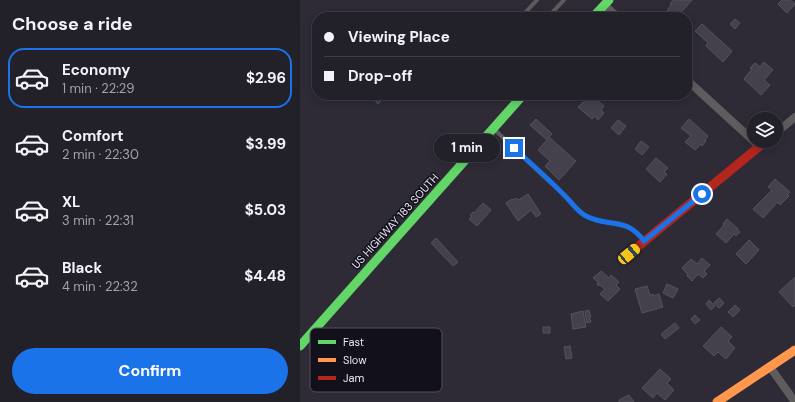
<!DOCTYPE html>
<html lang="en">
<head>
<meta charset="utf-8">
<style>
  :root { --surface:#222029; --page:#2e2d35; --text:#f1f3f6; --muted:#a2a3a8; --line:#3f3e46; --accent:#1a73e8 }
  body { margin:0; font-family:"DM Sans",sans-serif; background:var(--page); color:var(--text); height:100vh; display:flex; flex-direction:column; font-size:15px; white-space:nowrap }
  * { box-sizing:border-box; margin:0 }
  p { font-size:13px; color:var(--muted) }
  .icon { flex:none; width:22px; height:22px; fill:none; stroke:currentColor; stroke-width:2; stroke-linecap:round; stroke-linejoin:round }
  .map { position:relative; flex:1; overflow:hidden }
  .panel { display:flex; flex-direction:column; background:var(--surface); width:300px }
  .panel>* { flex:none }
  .guide { position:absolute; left:12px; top:12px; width:380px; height:88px; border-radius:16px; box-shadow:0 2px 10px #0003,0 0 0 1px var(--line); display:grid; align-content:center; height:88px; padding:0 12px; background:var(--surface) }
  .fabs { position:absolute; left:447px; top:112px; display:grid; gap:8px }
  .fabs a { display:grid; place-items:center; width:36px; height:36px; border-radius:50%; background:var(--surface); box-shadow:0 2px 10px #0003,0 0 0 1px var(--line); font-size:20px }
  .end { position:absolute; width:18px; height:18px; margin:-9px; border:5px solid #1a73e8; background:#fff; box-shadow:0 0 0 2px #fff }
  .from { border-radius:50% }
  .bubble { position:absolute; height:28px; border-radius:14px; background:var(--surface); box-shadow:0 2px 10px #0003,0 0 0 1px var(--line); font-size:13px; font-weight:700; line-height:28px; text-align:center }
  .car { position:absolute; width:12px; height:24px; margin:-12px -6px; border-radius:5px; box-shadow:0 0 3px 1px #0007; background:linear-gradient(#f5c518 24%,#345 0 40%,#f5c518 0 76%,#345 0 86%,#f5c518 0) }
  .guide b { display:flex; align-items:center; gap:14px; height:38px; font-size:15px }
  .guide b+b { border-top:1px solid var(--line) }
  .guide i { width:10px; height:10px; background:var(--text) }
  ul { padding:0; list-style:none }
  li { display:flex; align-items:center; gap:12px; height:60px; margin:0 8px 6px; padding:0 4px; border:2px solid transparent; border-radius:16px }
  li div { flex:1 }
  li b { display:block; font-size:15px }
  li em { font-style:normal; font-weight:700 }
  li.on { border-color:var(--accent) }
  li>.icon { width:36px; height:36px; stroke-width:1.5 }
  h2 { padding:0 12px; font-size:18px; line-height:48px }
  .primary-button { display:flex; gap:8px; margin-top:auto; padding:8px 12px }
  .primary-button a { flex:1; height:46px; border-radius:24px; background:var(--accent); color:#fff; font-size:16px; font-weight:700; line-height:46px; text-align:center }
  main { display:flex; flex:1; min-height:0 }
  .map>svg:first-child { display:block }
  .building { fill:#44414c; stroke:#54525d }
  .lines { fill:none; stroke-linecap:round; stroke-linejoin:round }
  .lane { stroke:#605c5e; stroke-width:4 }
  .street { stroke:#605c5e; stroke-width:8 }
  .fast { stroke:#63d668; stroke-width:9 }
  .slow { stroke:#ff974d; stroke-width:9 }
  .jam { stroke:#b3261e; stroke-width:9 }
  .route { stroke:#1a73e8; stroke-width:5 }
  .labels { text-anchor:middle; stroke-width:3; stroke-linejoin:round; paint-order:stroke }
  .street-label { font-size:11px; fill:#e6e4f5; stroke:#12101b }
  .key { fill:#12101b; stroke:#52505c; stroke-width:1 }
  .key-label { font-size:11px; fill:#e6e4f5 }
</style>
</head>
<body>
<main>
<section class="panel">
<h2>Choose a ride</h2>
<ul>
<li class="on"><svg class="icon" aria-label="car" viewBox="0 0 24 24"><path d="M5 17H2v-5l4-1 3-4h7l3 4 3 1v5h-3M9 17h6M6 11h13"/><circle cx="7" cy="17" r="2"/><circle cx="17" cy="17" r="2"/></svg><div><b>Economy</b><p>1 min · 22:29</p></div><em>$2.96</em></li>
<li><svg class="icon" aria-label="car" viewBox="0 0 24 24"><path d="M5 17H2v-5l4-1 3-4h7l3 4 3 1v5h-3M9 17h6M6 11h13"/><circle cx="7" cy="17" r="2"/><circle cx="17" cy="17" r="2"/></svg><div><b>Comfort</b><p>2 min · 22:30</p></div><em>$3.99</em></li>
<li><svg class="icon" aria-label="car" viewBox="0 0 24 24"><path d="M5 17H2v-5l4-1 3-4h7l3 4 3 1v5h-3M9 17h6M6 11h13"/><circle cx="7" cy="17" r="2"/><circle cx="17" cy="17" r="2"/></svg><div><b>XL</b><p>3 min · 22:31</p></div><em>$5.03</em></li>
<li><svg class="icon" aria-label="car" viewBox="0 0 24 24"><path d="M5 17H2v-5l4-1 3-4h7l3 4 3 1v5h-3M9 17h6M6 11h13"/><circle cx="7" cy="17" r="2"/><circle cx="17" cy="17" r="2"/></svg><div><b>Black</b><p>4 min · 22:32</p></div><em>$4.48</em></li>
</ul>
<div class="primary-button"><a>Confirm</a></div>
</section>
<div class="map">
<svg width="495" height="402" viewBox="0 0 495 402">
  <rect width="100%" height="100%" fill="#2e2b37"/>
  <!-- building -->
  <path class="building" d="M373 0H392L377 17H375L367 11 371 5 370 4Z
    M482 0H490L495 4 487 13 478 4Z
    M435 19 440 23 435 29 430 24Z
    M402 24 432 51 423 62 406 46 408 43 395 31Z
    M464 62 473 70 464 80 470 85 461 95 444 79 452 69 450 68 455 63 460 67Z
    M70 95H86L78 104Z
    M293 97 304 106 301 110 304 113 298 120 295 116 292 119 278 107 283 102 284 103 287 99 289 101Z
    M236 119 252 134 249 137 276 161 259 180 245 166 250 161 238 150 247 140 230 125Z
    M389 119 408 136 405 140 406 141 402 146 401 144 395 150 385 142 391 136 381 128Z
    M318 120 326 126 319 135 311 128Z
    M341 141 349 147 342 155 335 149Z
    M356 158 368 168 364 172 367 174 360 182 346 169Z
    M475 179 490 192 487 195 489 196 480 205 478 202 463 218 453 209 472 190 468 187Z
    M228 194 241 214 236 217 231 210 218 221 206 203 212 199 213 200 216 198 218 200Z
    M183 203 191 210 177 226 169 219 172 216 170 215 173 212 174 213Z
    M427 219 438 229 437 230 440 232 436 236 434 234 426 243 416 234 424 225 423 224Z
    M136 238 158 262 153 266 131 243Z
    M449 240 459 250 446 264 436 254Z
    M402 258 410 265 404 271 407 274 403 278 398 274 392 281 387 276 388 275 382 268 391 259 397 264Z
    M301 271 309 278 311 275 319 282 316 285 320 289 308 301 300 294 305 289 300 285 299 286 297 284 298 282 293 278Z
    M495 277V305L493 307 479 292Z
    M367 284 378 289 373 298 363 293Z
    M347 286 350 295 353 294 354 296 359 294 363 307 342 313 335 289Z
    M419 298 424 303 419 308 414 303Z
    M409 300 415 306 411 310 406 304Z
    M435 305 440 310 433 317 428 312Z
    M289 310 291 317H289V319H290L291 322 287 323 286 319 287 318H286L285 311Z
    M283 311 286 327 273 329 271 314Z
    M395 315 400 320 395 324 391 319Z
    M375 323 379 328 365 339 361 334Z
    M243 327H250V333H243Z
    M421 327 432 337 428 341 435 348 426 359 418 352 414 356 403 346Z
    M270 346 272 358 266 359 264 347Z
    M360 369 371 379 367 383 374 390 365 400 357 393 353 398 342 388Z
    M329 395 334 402H319V400Z"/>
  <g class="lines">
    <!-- lane -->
    <path class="lane" d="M223 17V15L237 0
      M248 17 264 0
      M195 130C217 151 239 172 262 193 270 200 276 210 286 216 306 228 327 217 343 240"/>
    <!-- street -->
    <path class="street" d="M304 5 318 17
      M387 80 459 146
      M476 133 495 117
      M470 367 495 402"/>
    <!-- fast -->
    <path class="fast" d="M293 17 309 0
      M0 346 223 95"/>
    <!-- slow -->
    <path class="slow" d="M417 402 495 350"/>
    <!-- jam -->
    <path class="jam" d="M329 254 466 141"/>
  </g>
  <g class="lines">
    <!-- route -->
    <path class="route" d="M214 148C231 164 250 180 266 197 273 204 278 212 286 216 309 228 326 216 344 241L402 194"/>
  </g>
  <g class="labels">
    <!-- street labels -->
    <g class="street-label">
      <text transform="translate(95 221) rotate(-48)" y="4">US HIGHWAY 183 SOUTH</text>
    </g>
  </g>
  <!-- legend -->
  <rect x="10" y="328" width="132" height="64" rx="6" class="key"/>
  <rect x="18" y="340" width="18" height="4" fill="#63d668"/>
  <rect x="18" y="358" width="18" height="4" fill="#ff974d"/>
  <rect x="18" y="376" width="18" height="4" fill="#b3261e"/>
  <g class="key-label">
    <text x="43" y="346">Fast</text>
    <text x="43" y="364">Slow</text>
    <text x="43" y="382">Jam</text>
  </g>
</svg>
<div class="fabs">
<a><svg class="icon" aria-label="layers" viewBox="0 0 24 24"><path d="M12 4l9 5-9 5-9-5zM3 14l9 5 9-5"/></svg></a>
</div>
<i class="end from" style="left:402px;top:194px"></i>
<i class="end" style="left:214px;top:148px"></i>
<div class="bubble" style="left:134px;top:134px;width:66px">1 min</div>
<i class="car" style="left:329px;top:254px;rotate:50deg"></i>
<div class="guide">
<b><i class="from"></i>Viewing Place</b>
<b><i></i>Drop-off</b>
</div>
</div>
</main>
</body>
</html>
